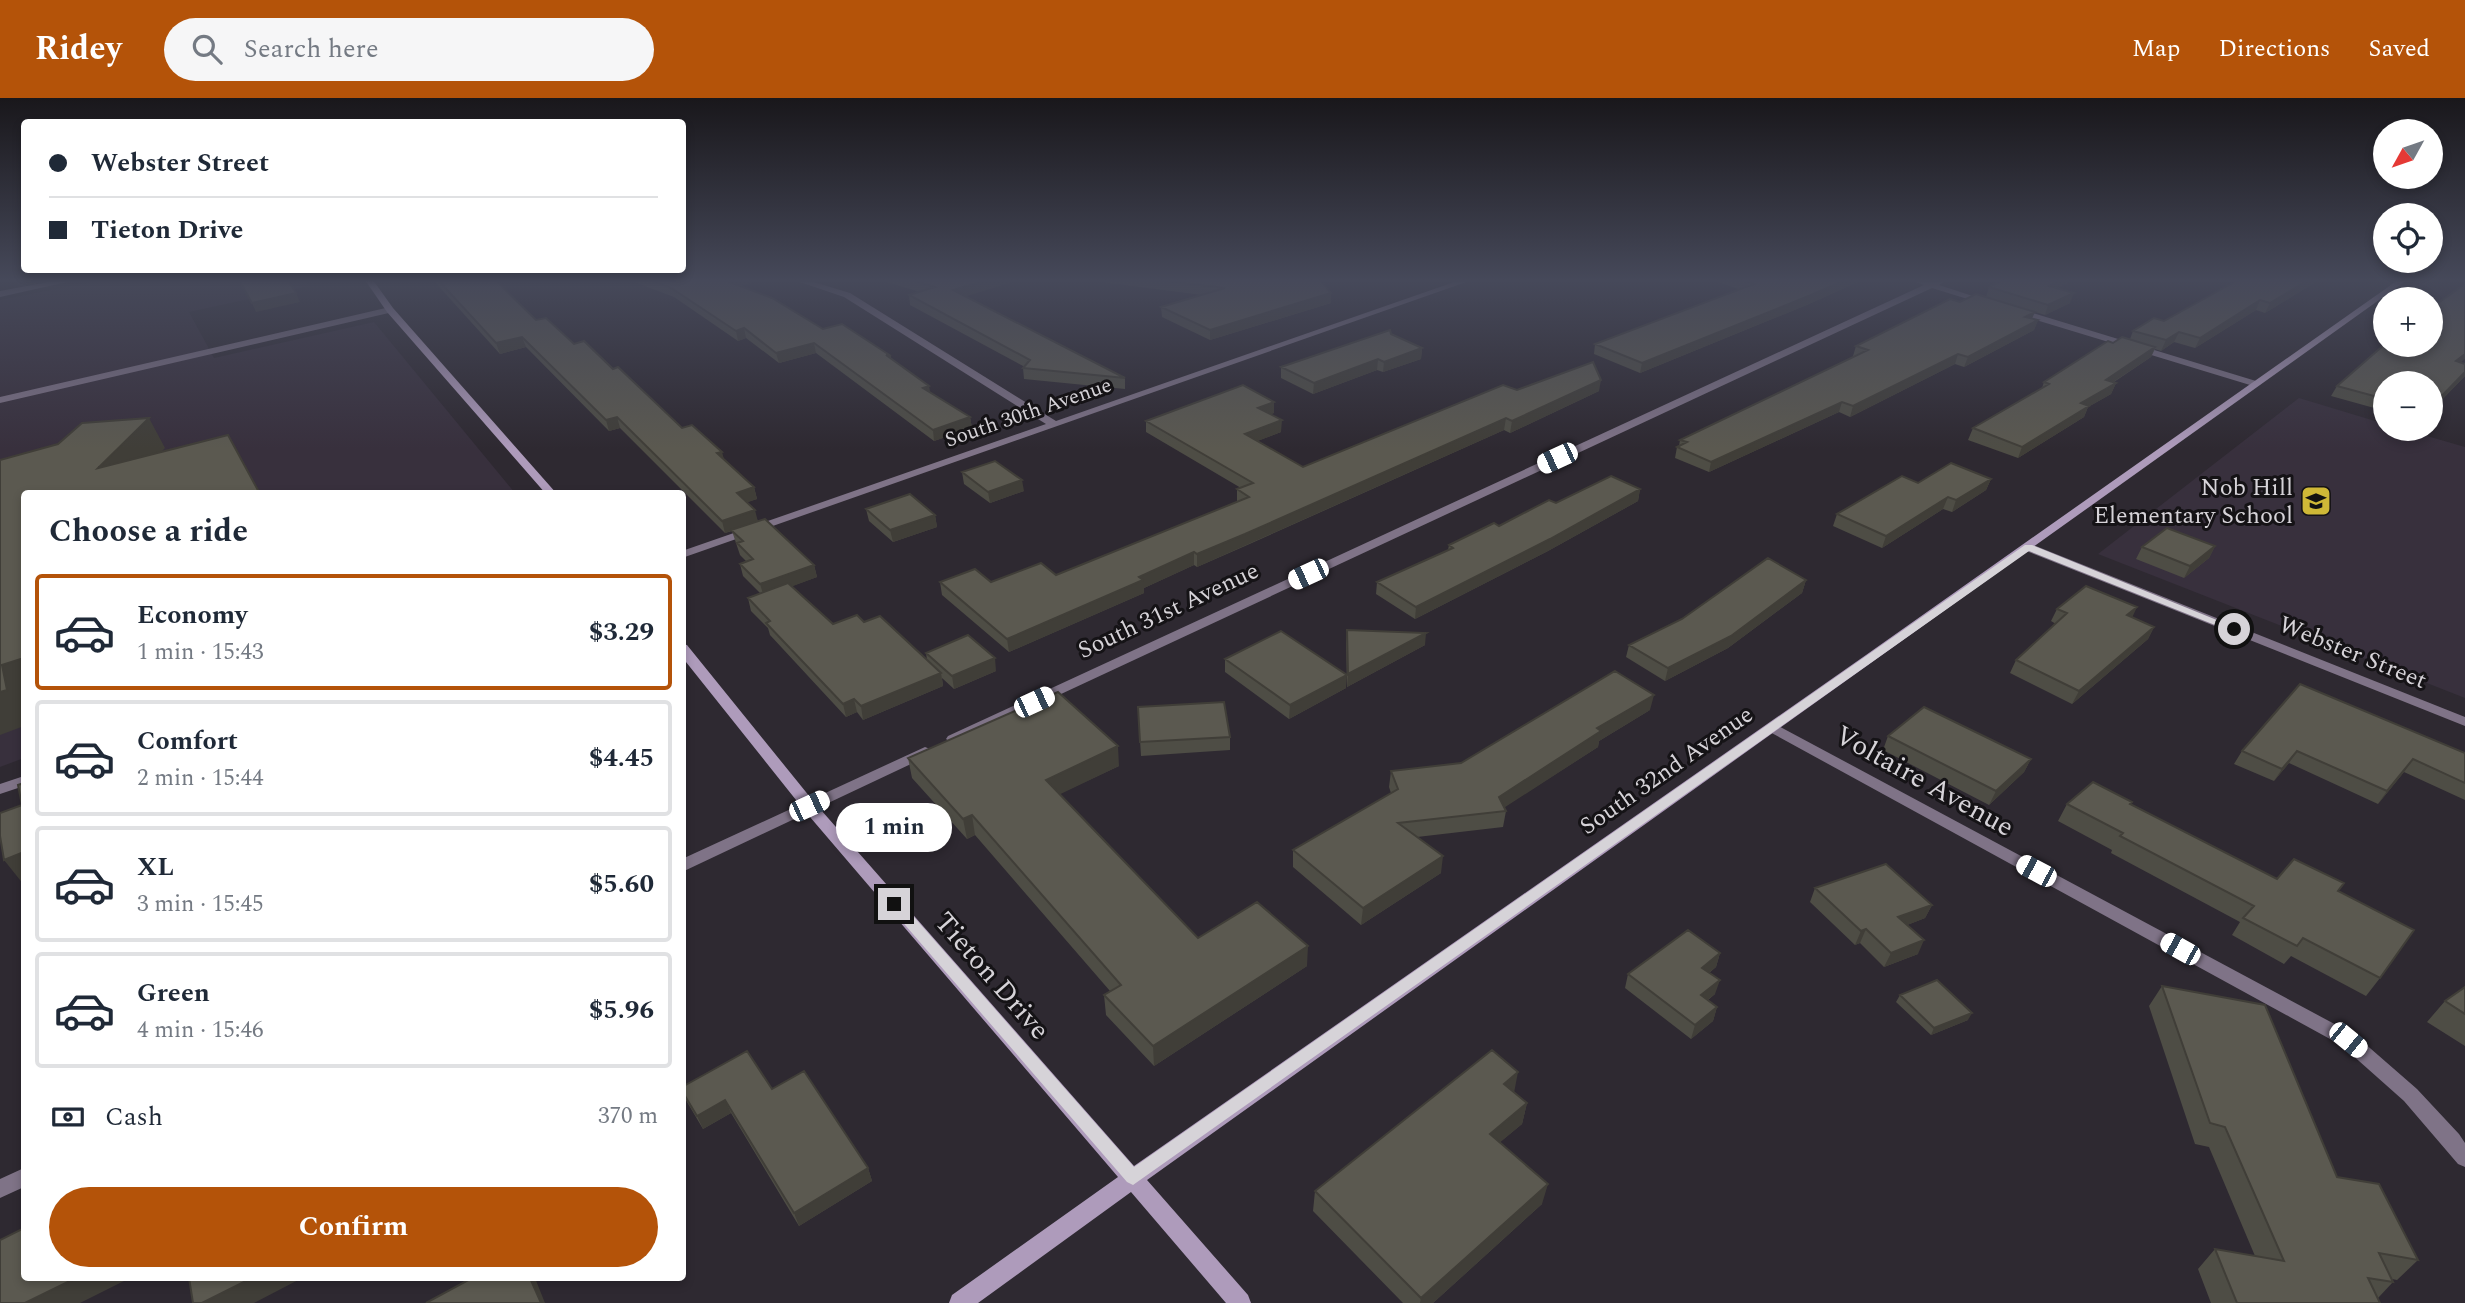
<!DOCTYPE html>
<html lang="en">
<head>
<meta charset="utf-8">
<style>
  :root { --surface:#fff; --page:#f6f6f7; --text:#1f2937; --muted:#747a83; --line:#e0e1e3; --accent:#b45309 }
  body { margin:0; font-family:Spectral,serif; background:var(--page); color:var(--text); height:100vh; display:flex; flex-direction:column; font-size:26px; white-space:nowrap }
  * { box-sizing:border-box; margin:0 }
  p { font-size:23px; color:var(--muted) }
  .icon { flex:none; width:38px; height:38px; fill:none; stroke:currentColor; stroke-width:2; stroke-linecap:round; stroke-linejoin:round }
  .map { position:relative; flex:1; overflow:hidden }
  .details { position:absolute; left:21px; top:392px; width:665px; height:791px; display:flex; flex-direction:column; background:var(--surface); border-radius:7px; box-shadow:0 4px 10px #0003 }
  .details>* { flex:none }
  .guide { position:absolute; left:21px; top:21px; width:665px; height:154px; border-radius:7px; box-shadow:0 4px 10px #0003; display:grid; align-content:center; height:154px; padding:0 28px; background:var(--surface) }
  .needle { width:46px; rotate:230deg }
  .fabs { position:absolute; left:2373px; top:21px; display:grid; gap:14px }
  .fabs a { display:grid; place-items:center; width:70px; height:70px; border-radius:50%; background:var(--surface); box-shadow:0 4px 10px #0003; font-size:35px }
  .end { position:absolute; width:32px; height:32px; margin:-16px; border:9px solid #d6d3d8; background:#111; box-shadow:0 0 0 4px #111 }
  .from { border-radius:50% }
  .bubble { position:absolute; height:49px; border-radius:24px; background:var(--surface); box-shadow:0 4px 10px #0003; font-size:23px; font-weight:700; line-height:49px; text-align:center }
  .car { position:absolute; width:21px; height:42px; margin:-21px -10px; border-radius:9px; box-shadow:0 0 5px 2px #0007; background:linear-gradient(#fff 24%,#345 0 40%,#fff 0 76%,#345 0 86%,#fff 0) }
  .guide b { display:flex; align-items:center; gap:24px; height:66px; font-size:26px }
  .guide b+b { border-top:2px solid var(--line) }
  .guide i { width:18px; height:18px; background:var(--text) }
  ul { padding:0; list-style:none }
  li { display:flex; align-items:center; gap:21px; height:116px; margin:0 14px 10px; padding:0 14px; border:4px solid var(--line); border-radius:7px }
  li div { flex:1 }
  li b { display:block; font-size:26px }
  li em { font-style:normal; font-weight:700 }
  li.current { border-color:var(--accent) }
  li>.icon { width:63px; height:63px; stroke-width:1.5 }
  h2 { padding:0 28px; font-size:32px; line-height:84px }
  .pay { display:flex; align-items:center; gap:18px; height:77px; padding:0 28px; font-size:26px }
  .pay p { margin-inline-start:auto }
  .cta { display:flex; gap:14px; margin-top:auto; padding:14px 28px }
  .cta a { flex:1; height:80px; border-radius:42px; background:var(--accent); color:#fff; font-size:28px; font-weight:700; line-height:80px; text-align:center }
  header { display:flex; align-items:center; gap:42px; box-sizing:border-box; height:98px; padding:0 35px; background:var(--accent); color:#fff }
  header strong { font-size:33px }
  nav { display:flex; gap:38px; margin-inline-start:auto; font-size:24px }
  .search { width:490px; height:63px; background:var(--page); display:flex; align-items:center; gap:18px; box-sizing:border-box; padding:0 24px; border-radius:38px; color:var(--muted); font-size:26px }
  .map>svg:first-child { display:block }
  .built { fill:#38303d }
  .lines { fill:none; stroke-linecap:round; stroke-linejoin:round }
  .street { fill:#7f7387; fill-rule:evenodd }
  .secondary { fill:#ae9bbb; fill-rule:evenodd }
  .wall { fill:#4e4d45 }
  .shaded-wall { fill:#403e38 }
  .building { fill:#5b5950; stroke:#403e38; stroke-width:2 }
  .route { fill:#d6d3d8 }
  .labels { text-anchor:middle; stroke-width:6; stroke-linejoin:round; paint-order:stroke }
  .far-street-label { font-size:21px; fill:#d6d3d8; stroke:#151316 }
  .poi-label { font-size:24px; fill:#d6d3d8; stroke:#151316; text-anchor:end }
  .street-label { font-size:24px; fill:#d6d3d8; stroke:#151316 }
  .near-street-label { font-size:28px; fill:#d6d3d8; stroke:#151316 }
</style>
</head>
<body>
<header>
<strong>Ridey</strong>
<div class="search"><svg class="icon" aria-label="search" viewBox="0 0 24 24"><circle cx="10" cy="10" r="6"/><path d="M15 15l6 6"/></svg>Search here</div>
<nav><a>Map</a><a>Directions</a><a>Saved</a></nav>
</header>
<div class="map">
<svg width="2465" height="1205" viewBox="0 0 2465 1205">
  <rect width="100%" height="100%" fill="#2e2931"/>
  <!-- built -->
  <path class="built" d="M102 182H305L309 188 189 214 214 260 374 224 515 395 24 396V660L0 669V202Z
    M2299 300 2385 326V331H2403L2465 349V600L2098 456Z"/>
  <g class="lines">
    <!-- street -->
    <path class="street" d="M59 182H76L0 199V193Z
      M794 182H807L850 195 1056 323 1460 182H1472L682 460V453L1046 326 844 199Z
      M1911 182 1931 184 1946 182 1939 187 1991 204 1987 207 1932 190 958 644 953 646 946 641 948 638 1924 187Z
      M390 209 394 212 393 214 0 305V299Z
      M2016 210 2256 283 2258 285 2250 287 2013 215V211Z
      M2028 445 2465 619V628L2024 452 2022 449Z
      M1773 625 2355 937 2417 991 2459 1036 2465 1045V1069L2458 1066 2404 1003 2341 947 1768 633 1766 630Z
      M925 649 930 651 932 654 930 657 682 774V761Z
      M24 678V688L0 696V686Z
      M24 1070V1089L0 1100V1081Z"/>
    <!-- secondary -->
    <path class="secondary" d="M365 182H373L393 210 557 396H546L387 214Z
      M2398 182H2407L1147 1082 1248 1197 1251 1205H1226L1131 1094 978 1205H949L952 1197 1118 1079 804 712 682 559V546L687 547 814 704 1134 1068 1866 557Z"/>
  </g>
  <!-- wall -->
  <path class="wall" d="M433 182H495L536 222 613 271 682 330 725 362 754 389 757 401 747 404 758 423 814 467 817 479 792 488 833 526 864 524 927 562 926 555 996 573 954 591 942 580 943 588 863 622 857 614 846 619 770 537 768 530 751 513 748 500 761 496 743 478 740 466 746 463 740 457 732 433 725 435 620 330 609 333 526 249 500 256Z
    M629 182H759L741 188 823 231 891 258V261L930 294 970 319 972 330 934 343 816 255 779 265 746 240 738 243 674 199Z
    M880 182H1019L965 198 1125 280V291L1024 281 1023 270 1025 269 910 207 909 197 920 194Z
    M1086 182H1320L1331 205 1210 242 1162 219 1161 209 1202 197Z
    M1712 182H1862L1809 206 1640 275 1594 256 1595 246 1741 192Z
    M2319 182 2265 215 2256 212 2195 250 2174 244 2161 253 2155 251 2151 259 2114 284 2116 285 2111 296 2088 309 2084 319 2018 360 1968 342 1973 330 2042 290 2044 284 2113 245 2130 241 2133 233 2164 223Z
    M1989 189 2057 191 2070 205 2045 217 1986 199Z
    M1960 204 2038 222 2034 232 1964 269 1955 266 1850 319 1839 314 1709 374 1675 360 1677 349 1679 348 1680 342 1855 258H1853L1856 248Z
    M1391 236 1422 250 1421 261 1383 274 1377 272 1313 296 1281 280V269Z
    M2461 265 2465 278 2431 313V285H2385V313L2331 298 2337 288Z
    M1517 292 1599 293 1510 335 1504 332 1245 448 1197 469 1194 467 1144 490V495L1009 554 942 497 940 484H991L1056 477 1237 404V391L1241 390 1146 334V323L1274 315 1271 316 1281 334 1257 343 1303 369Z
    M962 374 1024 393 990 405 964 386Z
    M1991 381 1986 392 1952 414 1943 411 1882 450 1833 428 1837 416 1918 385Z
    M1640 391 1638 403 1548 453 1415 521 1376 496 1377 484 1448 452 1449 447 1556 405Z
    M866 411 935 417 937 429 893 444 869 423Z
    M2215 448 2209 460 2184 480 2136 461 2142 449Z
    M1806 482 1802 495 1728 550 1665 583 1626 559 1629 547Z
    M2057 511 2132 519 2154 529 2148 541 2072 606 2010 575 2016 562 2056 526 2051 523Z
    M1347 532 1425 547 1347 589 1346 545Z
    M1225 561 1346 590 1289 621 1225 574Z
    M2300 586 2465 655V702L2404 674 2378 706 2289 665 2274 683 2234 666 2242 653Z
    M1138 609 1230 639V652L1141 658Z
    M1650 612 1599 643 1598 649 1504 709 1506 713 1503 729 1417 739 1441 775 1361 827 1293 769V752L1391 695 1389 689 1391 673 1461 665Z
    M1888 638 2031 661 2024 674 1989 707 1883 652Z
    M908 660 1119 668 1059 696 1198 840 1307 868 1154 968 1106 917 1104 897 1110 893 975 737 967 741 912 680Z
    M2067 706H2131L2277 781 2338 793 2380 880 2366 898 2291 858 2284 866 2232 837 2240 824 2111 755 2112 752 2058 723Z
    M1815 790 1932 807 1925 820 1907 827 1918 856 1884 869 1860 845 1855 847 1810 804Z
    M1720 855 1716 869 1709 875 1715 896 1708 902 1717 909 1713 923 1691 941 1625 890 1628 876Z
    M2162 888 2337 1079 2418 1162 2397 1182 2392 1181 2393 1184 2378 1200 2380 1205H2211L2198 1171 2215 1151 2255 1158 2209 1049 2195 1046 2149 908Z
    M2465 889V948L2427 924 2445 903Z
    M1900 897 1968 922 1931 937 1896 904Z
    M772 991 868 1070 872 1083 799 1128 731 1015 703 1031 687 1004 682 994V993Z
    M1514 994 1527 1005 1522 1026 1500 1044 1542 1106 1433 1205H1403L1313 1113 1315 1093Z"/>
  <!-- shaded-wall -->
  <path class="shaded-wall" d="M730 182H759L729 192 727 183Z
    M987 182H1019L954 202 953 192Z
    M1845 182H1862L1809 206 1640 275 1642 265Z
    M2060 182H2073L2045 197 2049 188Z
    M2308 182H2319L2265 215 2270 205Z
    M296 195 300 204 256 214 252 205Z
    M1331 195V205L1210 242V232Z
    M2074 195 2070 205 2045 217 2048 207Z
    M2260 202 2256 212 2195 250 2200 240Z
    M2035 214 2031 223 2025 219Z
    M2038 222 2034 232 1964 269 1968 259Z
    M744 230 746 240 738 243 736 233Z
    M2179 234 2174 244 2161 253 2166 242Z
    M522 239 526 249 500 256 496 245Z
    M814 245 816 255 779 265 776 255Z
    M2155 249 2151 259 2101 292 2106 282Z
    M1422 250 1421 261 1383 274 1384 264Z
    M1958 256 1955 266 1850 319 1853 308Z
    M2465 256V261L2450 273 2456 263Z
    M1378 261 1377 272 1313 296 1314 285Z
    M2465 274V278L2431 313V309Z
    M1601 282 1599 293 1510 335 1512 323Z
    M2116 285 2111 296 2088 309 2084 319 2018 360 2022 349 2081 305Z
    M929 288 931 298 923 290Z
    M1274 304V315L1258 321V310Z
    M1842 304 1839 314 1709 374 1711 364Z
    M617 319 620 330 609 333 606 322Z
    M970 319 972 330 934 343 933 332Z
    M149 320 165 350 121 396 98 370Z
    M1506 320 1504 332 1197 469V456Z
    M1282 322 1281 334 1245 348V336Z
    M722 354 725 365 717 355Z
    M1991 381 1986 392 1952 414 1956 402Z
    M1022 382 1024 393 990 405 988 394Z
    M754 389 757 401 740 407 737 395Z
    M1640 391 1638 403 1548 453 1415 521 1416 509Z
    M1948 399 1943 411 1882 450 1886 438Z
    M755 412 758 424 725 435 722 423Z
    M935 417 937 429 893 444 890 432Z
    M2215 448 2209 460 2184 480 2190 468Z
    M1194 454V467L1144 490V495L1009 554 1007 541Z
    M814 467 817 479 764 499 760 486Z
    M1806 482 1802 495 1728 550 1665 583 1668 570Z
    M2137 509 2131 522 2127 517Z
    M2154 529 2148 541 2072 606 2079 593Z
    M1426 535 1425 547 1347 589 1348 576Z
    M24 560V628L0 637V594L2 567Z
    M995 560 996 573 954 591 952 578Z
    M941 575 943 588 863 622 861 608Z
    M1347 577 1346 590 1289 621 1290 607Z
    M1654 597 1650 612 1599 643 1598 649 1496 715 1499 699 1597 630Z
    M854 601 857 614 846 619 843 606Z
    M1118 648 1119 668 1048 702 1046 682Z
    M2297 653 2289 665 2274 683 2282 671Z
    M2031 661 2024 674 1989 707 1996 693Z
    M2413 661 2404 674 2378 706 2387 693Z
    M972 717 975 737 967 741 963 721Z
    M24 754V787L4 762Z
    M1443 758 1441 775 1361 827 1363 810Z
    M1932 807 1925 820 1892 833 1898 819Z
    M1866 831 1860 845 1855 847 1861 833Z
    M1924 842 1918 856 1884 869 1891 855Z
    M1308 848 1307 868 1154 968 1153 948Z
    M1720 855 1716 869 1697 884 1702 870Z
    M1720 882 1715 896 1696 911 1701 897Z
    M1717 909 1713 923 1691 941 1695 927Z
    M1972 915 1968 922 1931 937 1934 930Z
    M1518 974 1514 995 1504 986Z
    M725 1002 731 1015 703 1031 697 1018Z
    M1527 1005 1522 1026 1486 1056 1490 1036Z
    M868 1070 872 1083 799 1128 794 1115Z
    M1548 1086 1542 1106 1433 1205H1420L1421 1200Z
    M76 1180H130L80 1205H25Z
    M252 1180H302L254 1205H202Z
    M530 1180H535L545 1205H541Z"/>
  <!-- building -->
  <path class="building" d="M239 182H288L296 195 252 205Z
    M438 182H495L536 222 546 220 574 246 584 243 613 271 618 269 682 330 692 327 722 354 717 355 754 389 737 395 755 412 722 423 617 319 606 322 522 239 496 245Z
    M651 182H730L727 183 772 200 823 231 842 226 891 258 886 257 929 288 923 290 970 319 933 332 814 245 776 255 744 230 736 233 671 190Z
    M911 182H987L953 192 1125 280 1023 270 1030 262 909 197 935 189Z
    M1158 182H1320L1331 195 1210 232 1161 209 1225 190Z
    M1740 182H1845L1811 197 1642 265 1595 246 1754 186Z
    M2003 182H2060L2049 188 2074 195 2048 207 1989 189Z
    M2238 182H2308L2270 205 2260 202 2200 240 2179 234 2166 242 2133 233 2154 220 2164 223Z
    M2465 186V256L2456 263 2465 266V274L2431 309V285H2385V301L2337 288 2385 246 2431 247V210Z
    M1976 196 2035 214 2025 219 2038 222 1968 259 1958 256 1853 308 1842 304 1711 364 1677 349 1687 344 1680 342 1868 252 1856 248 1950 201 1960 204Z
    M1390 232 1391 236 1422 250 1384 264 1378 261 1314 285 1281 269Z
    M2122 239 2155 249 2106 282 2116 285 2081 305 2089 308 2022 349 1973 330 2049 286 2044 284 2108 243 2113 245Z
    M1593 264 1601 282 1512 323 1506 320 1245 436 1197 456 1194 454 1139 479 1143 482 1007 541 940 484 975 471 991 484 1041 465 1056 477 1249 399 1237 391 1253 385 1146 323 1243 287 1274 304 1258 310 1282 322 1245 336 1303 369 1503 287 1517 292Z
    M149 320 98 370 228 337 260 396H24V560L2 567 7 592 0 594V362L58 346 82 325Z
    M995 363 1022 382 988 394 962 374Z
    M1951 365 1991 381 1956 402 1948 399 1886 438 1837 416 1902 378 1918 385Z
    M1611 378 1640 391 1550 441 1416 509 1377 484 1453 450 1449 447 1494 425 1499 428 1549 402 1556 405Z
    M910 396 935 417 890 432 866 411Z
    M765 421 814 467 760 486 740 466 753 461 737 445 743 443 731 432Z
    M2167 430 2215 448 2190 468 2142 449Z
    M1768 460 1806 482 1731 538 1668 570 1629 547 1682 521Z
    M788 485 833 526 857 517 864 524 880 518 941 575 861 608 854 601 843 606 766 525 770 523 748 500Z
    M2086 488 2137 509 2127 517 2154 529 2079 593 2016 562 2067 515 2057 511Z
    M1347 532 1426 535 1348 576Z
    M1281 533 1347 577 1290 607 1225 561Z
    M968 537 995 560 952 578 926 555Z
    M1615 573 1654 597 1597 630 1601 633 1499 699 1506 713 1398 725 1443 758 1363 810 1293 752 1398 691 1391 673 1461 665Z
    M2300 586 2465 655V685L2413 661 2387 693 2297 653 2282 671 2242 653Z
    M1058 594 1118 648 1046 682 1198 840 1257 804 1308 848 1153 948 1104 897 1121 887 972 717 963 721 908 660Z
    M1224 604 1230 639 1140 644 1138 609Z
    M1924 609 2031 661 1996 693 1888 638Z
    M2093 684 2132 704 2130 706 2277 781 2294 761 2344 785 2338 793 2414 832 2380 880 2303 840 2297 848 2243 820 2254 808 2120 738 2123 735 2067 706Z
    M24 685V754L4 762 0 738V715L22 707 18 687Z
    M1886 766 1932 807 1898 819 1924 842 1891 855 1866 831 1861 833 1815 790Z
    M1688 832 1720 855 1702 870 1720 882 1701 897 1717 909 1695 927 1628 876Z
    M1937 882 1972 915 1934 930 1900 897Z
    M2162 888 2265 907 2337 1079 2379 1086 2418 1162 2379 1155 2393 1184 2368 1180 2380 1205H2237L2215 1151 2284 1163 2225 1029 2210 1025Z
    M2465 889V916L2445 903Z
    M1492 952 1518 974 1504 986 1527 1005 1490 1036 1548 1086 1421 1200 1315 1093Z
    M747 953 772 991 804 973 868 1070 794 1115 725 1002 697 1018 682 993V989Z
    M24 1130V1180H76L25 1205H0V1142Z
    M189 1180H252L202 1205H193Z
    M472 1180H530L541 1205H426Z"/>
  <!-- sky -->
  <linearGradient id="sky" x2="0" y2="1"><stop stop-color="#19171b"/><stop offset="0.52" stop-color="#46495a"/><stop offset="1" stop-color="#46495a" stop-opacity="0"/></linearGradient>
  <rect width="2465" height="351" fill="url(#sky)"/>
  <!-- route -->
  <path class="route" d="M2025 447H2032L2239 531 2230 533 2029 453 1133 1087 1127 1084 887 806 894 801 899 802 1134 1069Z"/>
  <!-- icons -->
  <defs>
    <g id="school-square" transform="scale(1.575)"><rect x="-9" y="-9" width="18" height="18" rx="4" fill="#cfb837" stroke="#151316"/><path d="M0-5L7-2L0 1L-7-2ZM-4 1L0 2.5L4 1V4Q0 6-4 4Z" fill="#111"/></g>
  </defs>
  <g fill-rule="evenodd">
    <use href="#school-square" x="2316" y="403"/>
  </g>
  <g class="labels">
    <!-- far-street labels -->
    <g class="far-street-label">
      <text transform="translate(1028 314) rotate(-19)" y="7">South 30th Avenue</text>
    </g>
    <!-- poi labels -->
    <g class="poi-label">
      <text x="2293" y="397">Nob Hill<tspan x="2293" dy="28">Elementary School</tspan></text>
    </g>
    <!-- street labels -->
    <g class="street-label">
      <text transform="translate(1168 512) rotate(-25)" y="8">South 31st Avenue</text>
      <text transform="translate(2353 554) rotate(22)" y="8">Webster Street</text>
      <text transform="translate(1666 672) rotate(-35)" y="8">South 32nd Avenue</text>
    </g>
    <!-- near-street labels -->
    <g class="near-street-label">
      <text transform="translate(1925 682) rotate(29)" y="10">Voltaire Avenue</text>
      <text transform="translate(993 877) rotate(49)" y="10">Tieton Drive</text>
    </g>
  </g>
</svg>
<div class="fabs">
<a><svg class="needle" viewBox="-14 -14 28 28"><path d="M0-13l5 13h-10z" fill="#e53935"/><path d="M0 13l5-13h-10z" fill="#747a83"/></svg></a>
<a><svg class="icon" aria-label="locate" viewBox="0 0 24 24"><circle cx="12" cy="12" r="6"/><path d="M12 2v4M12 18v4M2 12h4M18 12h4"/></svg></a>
<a>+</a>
<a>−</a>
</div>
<i class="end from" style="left:2234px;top:531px"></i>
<i class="end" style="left:894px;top:806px"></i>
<div class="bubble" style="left:836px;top:705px;width:116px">1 min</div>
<i class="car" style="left:1557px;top:360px;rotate:245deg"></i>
<i class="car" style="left:1308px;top:476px;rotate:245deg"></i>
<i class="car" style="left:1034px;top:604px;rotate:65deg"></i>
<i class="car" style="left:809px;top:708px;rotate:65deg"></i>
<i class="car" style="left:2036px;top:773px;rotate:298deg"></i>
<i class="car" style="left:2180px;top:851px;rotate:299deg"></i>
<i class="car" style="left:2348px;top:942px;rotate:129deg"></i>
<div class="guide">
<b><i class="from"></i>Webster Street</b>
<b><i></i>Tieton Drive</b>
</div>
<section class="details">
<h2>Choose a ride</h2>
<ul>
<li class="current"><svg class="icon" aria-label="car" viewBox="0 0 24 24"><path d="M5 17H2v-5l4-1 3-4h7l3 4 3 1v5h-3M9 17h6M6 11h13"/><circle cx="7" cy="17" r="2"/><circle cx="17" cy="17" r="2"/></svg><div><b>Economy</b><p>1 min · 15:43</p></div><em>$3.29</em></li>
<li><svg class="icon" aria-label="car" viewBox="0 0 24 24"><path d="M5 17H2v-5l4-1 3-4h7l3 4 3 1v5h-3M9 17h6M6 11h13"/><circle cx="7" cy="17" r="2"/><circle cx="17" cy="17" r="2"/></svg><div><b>Comfort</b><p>2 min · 15:44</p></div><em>$4.45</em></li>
<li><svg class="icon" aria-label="car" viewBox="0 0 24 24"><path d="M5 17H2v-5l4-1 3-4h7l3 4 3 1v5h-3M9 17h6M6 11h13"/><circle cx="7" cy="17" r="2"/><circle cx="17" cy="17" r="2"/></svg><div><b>XL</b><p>3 min · 15:45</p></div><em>$5.60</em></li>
<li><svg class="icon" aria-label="car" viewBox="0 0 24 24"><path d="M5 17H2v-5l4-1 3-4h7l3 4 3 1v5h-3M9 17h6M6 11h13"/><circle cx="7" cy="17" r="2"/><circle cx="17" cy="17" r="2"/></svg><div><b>Green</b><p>4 min · 15:46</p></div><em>$5.96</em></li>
</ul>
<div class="pay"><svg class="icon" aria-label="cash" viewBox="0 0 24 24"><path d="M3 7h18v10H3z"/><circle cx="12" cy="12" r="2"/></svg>Cash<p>370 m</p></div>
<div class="cta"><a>Confirm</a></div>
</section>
</div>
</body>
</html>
